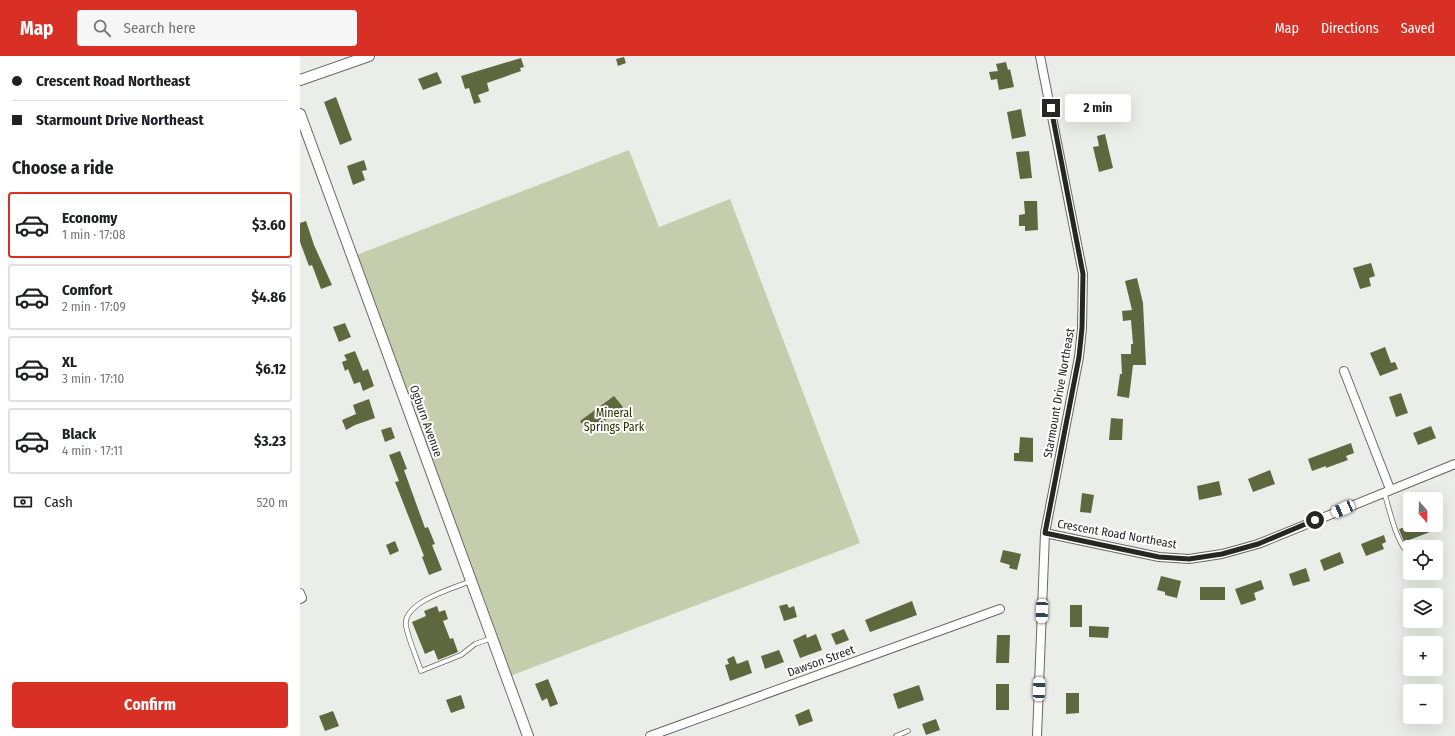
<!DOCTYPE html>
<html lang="en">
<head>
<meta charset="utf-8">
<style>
  :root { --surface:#fff; --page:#f6f6f6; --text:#202124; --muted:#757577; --line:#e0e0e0; --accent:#d93025 }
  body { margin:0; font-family:"Fira Sans Condensed",sans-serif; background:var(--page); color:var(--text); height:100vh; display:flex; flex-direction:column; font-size:15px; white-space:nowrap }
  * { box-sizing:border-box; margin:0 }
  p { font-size:13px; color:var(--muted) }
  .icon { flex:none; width:22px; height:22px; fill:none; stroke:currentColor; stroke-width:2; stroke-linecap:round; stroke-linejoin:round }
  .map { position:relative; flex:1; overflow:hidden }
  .details { display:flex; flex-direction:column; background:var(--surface); width:300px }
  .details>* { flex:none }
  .hud { display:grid; align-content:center; height:88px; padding:0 12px; background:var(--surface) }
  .needle { width:26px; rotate:160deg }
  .controls { position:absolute; left:1103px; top:436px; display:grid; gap:8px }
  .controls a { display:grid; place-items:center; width:40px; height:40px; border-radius:4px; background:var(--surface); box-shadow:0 4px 16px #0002; font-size:20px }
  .end { position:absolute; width:18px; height:18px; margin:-9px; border:5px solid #262725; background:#fff; box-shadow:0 0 0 2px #fff }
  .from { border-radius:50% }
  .bubble { position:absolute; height:28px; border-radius:4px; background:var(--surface); box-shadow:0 4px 16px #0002; font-size:13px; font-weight:700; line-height:28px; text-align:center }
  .car { position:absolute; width:12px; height:24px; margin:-12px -6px; border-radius:5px; box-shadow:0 0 3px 1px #0007; background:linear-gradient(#fff 24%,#345 0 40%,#fff 0 76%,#345 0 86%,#fff 0) }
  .hud b { display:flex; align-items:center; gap:14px; height:38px; font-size:15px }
  .hud b+b { border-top:1px solid var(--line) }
  .hud i { width:10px; height:10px; background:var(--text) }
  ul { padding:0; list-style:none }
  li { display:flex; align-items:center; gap:12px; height:66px; margin:0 8px 6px; padding:0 4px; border:2px solid var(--line); border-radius:4px }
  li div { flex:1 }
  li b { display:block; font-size:15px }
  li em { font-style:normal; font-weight:700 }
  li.selected { border-color:var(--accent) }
  li>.icon { width:36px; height:36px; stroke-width:1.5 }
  h2 { padding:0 12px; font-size:18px; line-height:48px }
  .pay { display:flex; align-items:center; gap:10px; height:44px; padding:0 12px; font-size:15px }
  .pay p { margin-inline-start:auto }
  .primary-button { display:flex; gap:8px; margin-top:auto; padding:8px 12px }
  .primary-button a { flex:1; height:46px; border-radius:4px; background:var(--accent); color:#fff; font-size:16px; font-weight:700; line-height:46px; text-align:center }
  header { display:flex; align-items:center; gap:24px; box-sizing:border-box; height:56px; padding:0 20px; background:var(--accent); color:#fff }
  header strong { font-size:19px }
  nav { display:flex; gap:22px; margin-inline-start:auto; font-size:14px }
  .search { width:280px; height:36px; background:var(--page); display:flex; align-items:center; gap:10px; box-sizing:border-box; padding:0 14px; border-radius:4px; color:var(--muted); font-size:15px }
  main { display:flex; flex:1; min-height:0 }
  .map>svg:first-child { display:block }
  .green { fill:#c5ceac }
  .building { fill:#5e683f }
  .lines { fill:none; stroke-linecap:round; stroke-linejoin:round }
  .service-casing { stroke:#676964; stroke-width:5.5 }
  .minor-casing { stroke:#676964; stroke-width:10 }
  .tertiary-casing { stroke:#676964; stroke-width:12 }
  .service { stroke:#fff; stroke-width:4 }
  .minor { stroke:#fff; stroke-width:8 }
  .tertiary { stroke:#fff; stroke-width:10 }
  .route { stroke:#262725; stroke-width:5 }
  .labels { text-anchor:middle; stroke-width:4; stroke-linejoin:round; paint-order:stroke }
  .street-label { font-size:12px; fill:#262725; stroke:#fff }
  .park-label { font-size:12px; fill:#293200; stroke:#fff }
</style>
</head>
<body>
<header>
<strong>Map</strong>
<div class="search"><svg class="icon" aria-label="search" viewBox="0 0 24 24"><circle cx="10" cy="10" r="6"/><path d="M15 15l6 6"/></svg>Search here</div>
<nav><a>Map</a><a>Directions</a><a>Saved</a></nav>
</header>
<main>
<section class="details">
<div class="hud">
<b><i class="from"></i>Crescent Road Northeast</b>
<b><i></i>Starmount Drive Northeast</b>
</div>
<h2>Choose a ride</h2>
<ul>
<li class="selected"><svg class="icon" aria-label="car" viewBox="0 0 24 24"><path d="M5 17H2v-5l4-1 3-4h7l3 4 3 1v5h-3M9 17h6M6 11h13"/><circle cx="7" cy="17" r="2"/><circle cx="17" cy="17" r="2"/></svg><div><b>Economy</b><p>1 min · 17:08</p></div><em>$3.60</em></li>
<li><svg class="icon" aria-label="car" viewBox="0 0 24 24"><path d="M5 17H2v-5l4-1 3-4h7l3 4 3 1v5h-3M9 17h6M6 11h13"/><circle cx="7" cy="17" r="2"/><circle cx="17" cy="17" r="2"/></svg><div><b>Comfort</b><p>2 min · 17:09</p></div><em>$4.86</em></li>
<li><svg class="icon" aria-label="car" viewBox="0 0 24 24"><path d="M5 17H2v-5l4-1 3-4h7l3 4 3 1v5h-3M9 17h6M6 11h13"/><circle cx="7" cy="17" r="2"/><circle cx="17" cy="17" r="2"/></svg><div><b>XL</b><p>3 min · 17:10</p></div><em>$6.12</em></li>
<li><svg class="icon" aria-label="car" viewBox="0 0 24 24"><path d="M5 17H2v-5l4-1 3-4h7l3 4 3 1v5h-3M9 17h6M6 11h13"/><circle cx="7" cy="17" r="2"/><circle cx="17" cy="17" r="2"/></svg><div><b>Black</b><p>4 min · 17:11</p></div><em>$3.23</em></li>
</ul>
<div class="pay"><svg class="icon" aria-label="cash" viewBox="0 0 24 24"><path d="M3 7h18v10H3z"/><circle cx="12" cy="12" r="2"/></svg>Cash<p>520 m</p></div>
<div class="primary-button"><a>Confirm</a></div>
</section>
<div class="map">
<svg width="1155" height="680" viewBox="0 0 1155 680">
  <rect width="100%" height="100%" fill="#ebede8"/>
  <!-- green -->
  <path class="green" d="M329 94 359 171 430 143 560 487 210 620 54 200Z"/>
  <!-- building -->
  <path class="building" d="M324 1 326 7 318 10 316 3Z
    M221 2 224 11 220 12 221 15 187 27 189 35 178 39 181 46 174 48 169 32 165 33 161 20Z
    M706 6 708 14 710 13 714 31 699 34 697 23 691 24 689 16 698 15 696 8Z
    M137 16 142 27 123 34 118 23Z
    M36 41 52 84 40 89 24 46Z
    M721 53 726 80 712 83 707 56Z
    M805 78 813 112 799 116 793 91 799 90 797 80Z
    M729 95 732 122 720 123 716 96Z
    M64 104 67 114 62 115 65 124 53 129 47 110Z
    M724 145H737L738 174 725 175V170H719V159L725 158Z
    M6 165 14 189 32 229 21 233 12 209 9 210 0 186V167Z
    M1071 207 1075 220 1069 222 1071 230 1060 233 1053 212Z
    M837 222 843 247 846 309H833L829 342 817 340 820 318H822L821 298H831V288H833L831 264 823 265 822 255 832 254 825 225Z
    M45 267 51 281 39 286 33 271Z
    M1085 291 1091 307 1095 306 1098 313 1080 320 1070 297Z
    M55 295 63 315 68 313 74 330 63 335 60 326 54 328 48 313 45 315 42 306 47 304 44 299Z
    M1101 337 1108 357 1096 361 1089 341Z
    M314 340 323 351 288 377 280 365Z
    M69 343 75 362 55 369 46 374 42 364 56 358 53 349Z
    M811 362 823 363 822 384H809Z
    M1131 370 1136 382 1118 389 1113 377Z
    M91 371 95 382 85 386 81 374Z
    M720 381 733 382V406L714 405V397H719Z
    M1051 387 1054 397 1046 400 1048 404 1026 412V410L1012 415 1008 403Z
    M100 395 107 413 104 414 125 472 128 471 135 488 132 489 142 514 129 519 122 501 124 500 95 426 99 425 89 399Z
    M970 414 975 428 953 436 948 423Z
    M919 425 922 439 899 444 897 430Z
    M782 437 794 439 791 457 780 456Z
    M1104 469H1127L1130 476 1104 486 1099 473 1105 471Z
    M1084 479 1086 486 1082 488 1084 493 1066 500 1061 488Z
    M95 485 99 495 90 499 86 489Z
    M703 494 721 498 717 514 709 512 710 509 700 506Z
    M1040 496 1044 507 1024 515 1020 504Z
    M1006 512 1010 525 993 530 989 518Z
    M861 520 881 525 877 542 865 539V536L857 534Z
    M961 524 964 533 954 537 956 544 941 549 935 533Z
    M900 531H925V544H900Z
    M612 545 617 559 570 576 565 564Z
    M487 548 489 552 494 550 497 561 484 565 479 550Z
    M770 549H782V571H770Z
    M137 550 139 556 145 554 148 563 143 565 150 583 153 582 158 596 138 604 134 594 125 598 112 566 126 560 124 555Z
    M789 570 809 571 808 582 789 581Z
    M544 573 549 584 536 589 531 578Z
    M506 578 507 582 516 578 522 594 500 602 493 584Z
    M697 579H710L709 607H696Z
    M479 594 484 606 465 613 461 600Z
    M434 600 437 608 448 604 452 617 430 625 425 609 429 608 427 603Z
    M248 623 258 648 250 651 247 642 242 645 235 628Z
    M696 628H709V654H696Z
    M619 629 624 644 598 653 593 638Z
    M766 637H779V657L766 658Z
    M161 639 165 652 151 657 146 644Z
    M509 653 513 665 499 670 495 659Z
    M33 655 39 670 25 675 19 660Z
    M636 663 640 674 626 679 622 668Z"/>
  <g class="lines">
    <!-- service casing -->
    <g class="service-casing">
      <path id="service" d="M1084 436C1089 451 1097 491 1110 498
        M171 525C154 532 102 546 106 570 109 585 116 600 121 615L161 599 175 588 192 582
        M596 680 608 675"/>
    </g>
    <!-- minor casing -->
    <g class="minor-casing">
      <path id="minor" d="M1044 315 1090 433
        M745 477 859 501 889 503 922 498 958 488 1155 408
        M0 537 2 542 0 543
        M350 680 700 553
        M737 680 745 477 779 301 782 272 783 218 740 0"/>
    </g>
    <!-- tertiary casing -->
    <g class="tertiary-casing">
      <path id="tertiary" d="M0 24 69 0
        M0 58 228 680"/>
    </g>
    <!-- service -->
    <use href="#service" class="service"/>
    <!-- minor -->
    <use href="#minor" class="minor"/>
    <!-- tertiary -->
    <use href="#tertiary" class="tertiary"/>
  </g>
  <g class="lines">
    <!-- route -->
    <path class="route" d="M751 52 783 218 782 272 779 301 745 477 859 501 889 503 922 498 958 488 1015 464"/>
  </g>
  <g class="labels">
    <!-- street labels -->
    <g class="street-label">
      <text transform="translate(759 337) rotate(-80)" y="4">Starmount Drive Northeast</text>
      <text transform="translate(126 365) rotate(70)" y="4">Ogburn Avenue</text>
      <text transform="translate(817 478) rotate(10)" y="4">Crescent Road Northeast</text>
      <text transform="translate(521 605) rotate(-20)" y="4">Dawson Street</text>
    </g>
    <!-- park labels -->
    <g class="park-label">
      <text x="314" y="361">Mineral<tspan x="314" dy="14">Springs Park</tspan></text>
    </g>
  </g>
</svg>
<div class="controls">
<a><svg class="needle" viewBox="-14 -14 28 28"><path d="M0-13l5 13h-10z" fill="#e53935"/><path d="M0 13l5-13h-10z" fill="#757577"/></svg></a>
<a><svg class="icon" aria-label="locate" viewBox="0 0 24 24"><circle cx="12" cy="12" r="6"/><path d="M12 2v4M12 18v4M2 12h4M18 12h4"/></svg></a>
<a><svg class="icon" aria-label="layers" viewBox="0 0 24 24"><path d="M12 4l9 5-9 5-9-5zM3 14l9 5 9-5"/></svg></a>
<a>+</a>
<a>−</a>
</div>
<i class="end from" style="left:1015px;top:464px"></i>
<i class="end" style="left:751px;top:52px"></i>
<div class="bubble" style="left:765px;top:38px;width:66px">2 min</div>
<i class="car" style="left:1043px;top:453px;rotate:247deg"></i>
<i class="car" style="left:742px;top:555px;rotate:182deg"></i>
<i class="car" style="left:739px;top:633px;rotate:2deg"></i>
</div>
</main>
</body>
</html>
